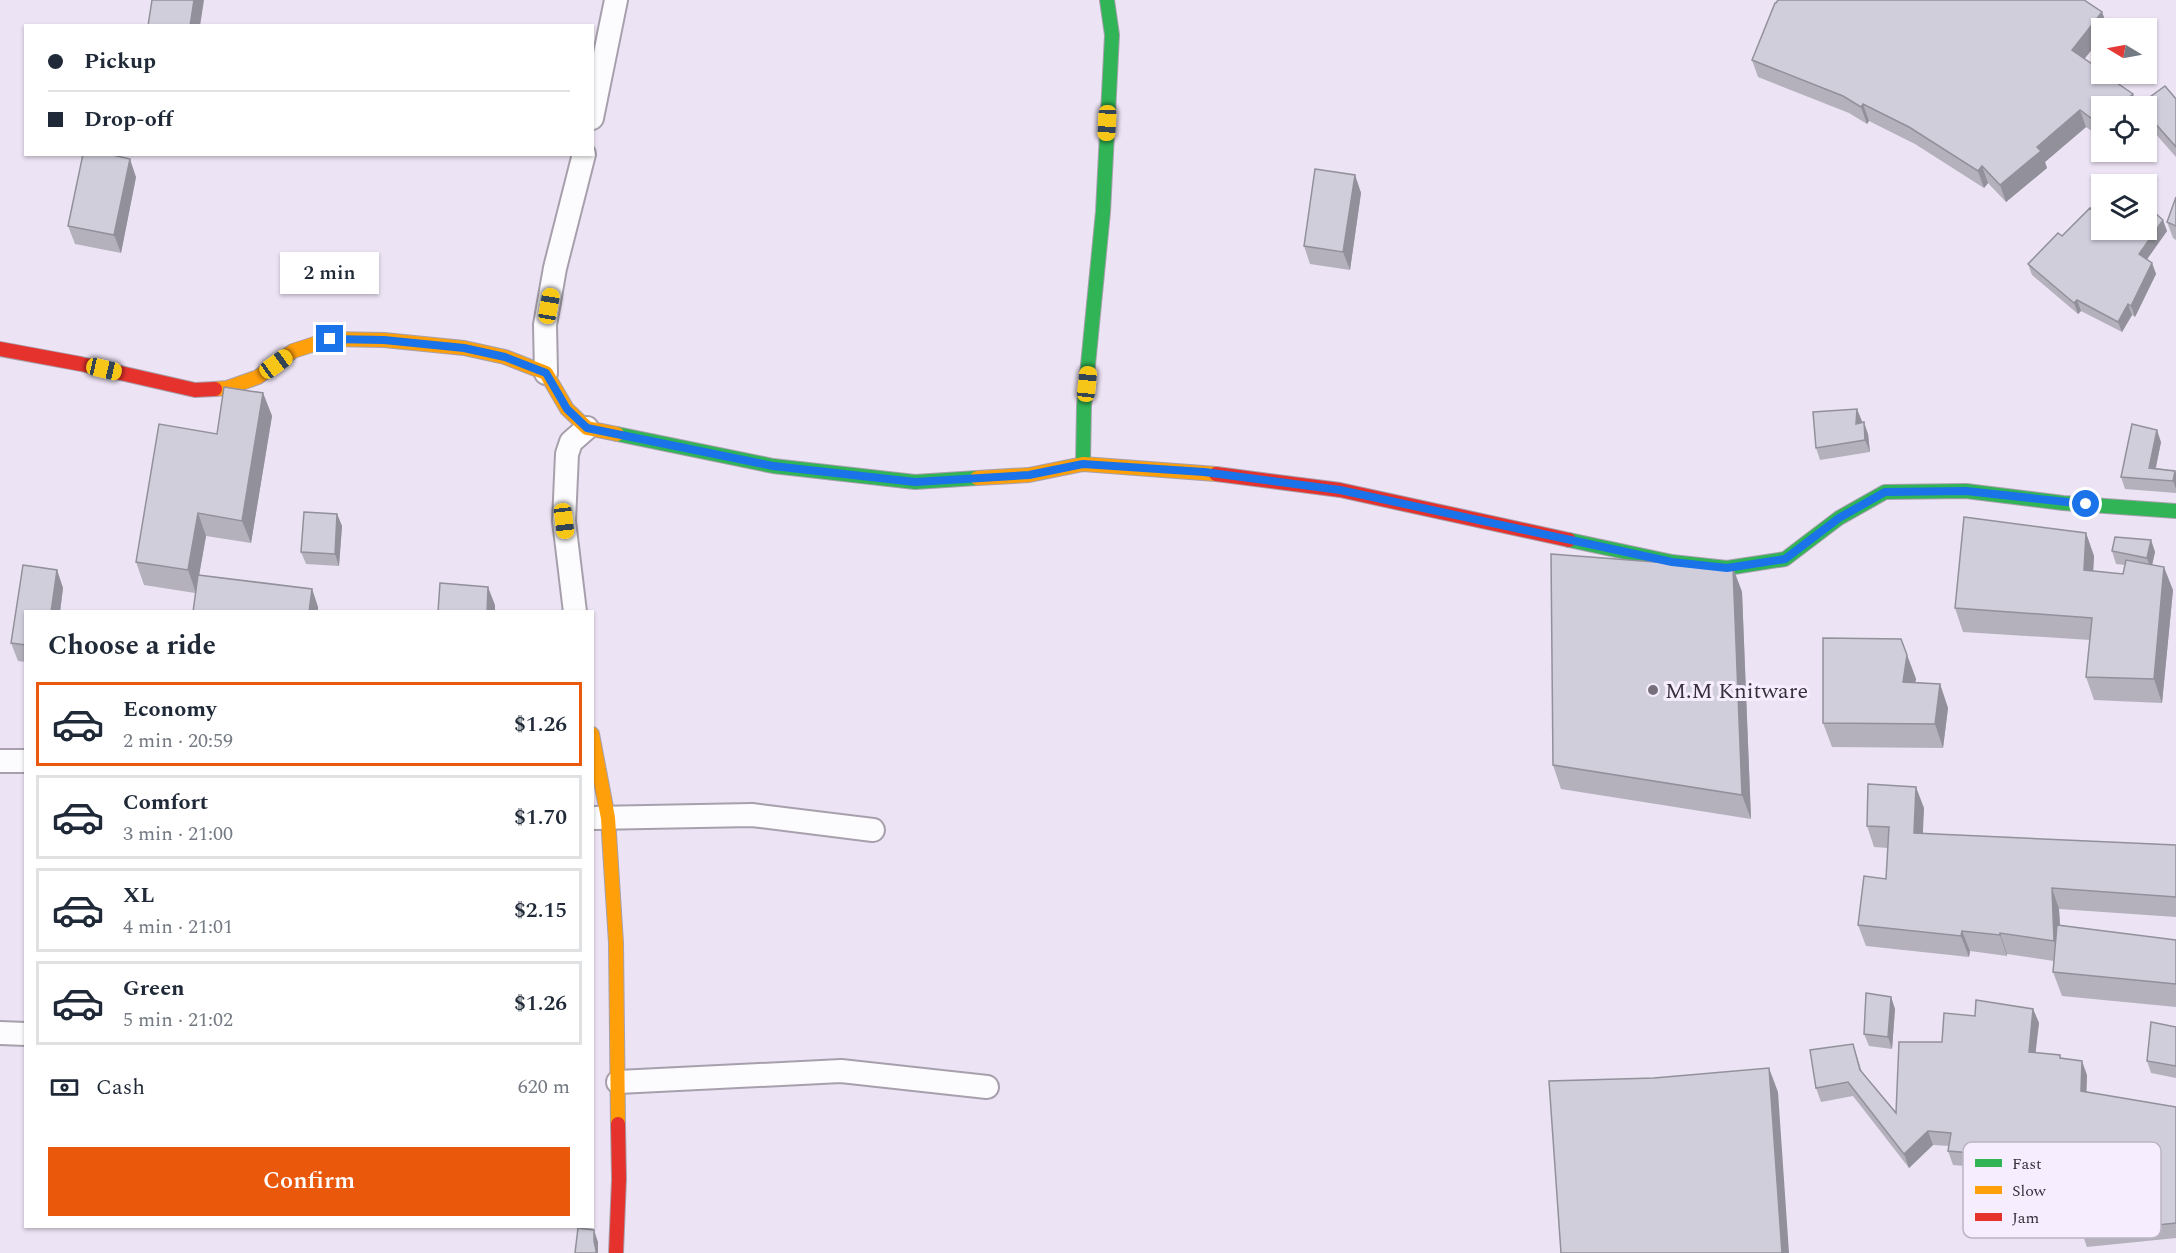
<!DOCTYPE html>
<html lang="en">
<head>
<meta charset="utf-8">
<style>
  :root { --surface:#fff; --page:#f2f2f3; --text:#1f2937; --muted:#747a83; --line:#e0e1e3; --accent:#ea580c }
  body { margin:0; font-family:Spectral,serif; background:var(--page); color:var(--text); height:100vh; display:flex; flex-direction:column; font-size:22px; white-space:nowrap }
  * { box-sizing:border-box; margin:0 }
  p { font-size:20px; color:var(--muted) }
  .icon { flex:none; width:33px; height:33px; fill:none; stroke:currentColor; stroke-width:2; stroke-linecap:round; stroke-linejoin:round }
  .map { position:relative; flex:1; overflow:hidden }
  .panel { position:absolute; left:24px; top:610px; width:570px; height:618px; display:flex; flex-direction:column; background:var(--surface); border-radius:0px; box-shadow:0 2px 4px #0004 }
  .panel>* { flex:none }
  .banner { position:absolute; left:24px; top:24px; width:570px; height:132px; border-radius:0px; box-shadow:0 2px 4px #0004; display:grid; align-content:center; height:132px; padding:0 24px; background:var(--surface) }
  .needle { width:39px; rotate:280deg }
  .tools { position:absolute; left:2091px; top:18px; display:grid; gap:12px }
  .tools a { display:grid; place-items:center; width:66px; height:66px; border-radius:0px; background:var(--surface); box-shadow:0 2px 4px #0004; font-size:30px }
  .end { position:absolute; width:27px; height:27px; margin:-14px; border:8px solid #1a73e8; background:#fff; box-shadow:0 0 0 3px #fff }
  .from { border-radius:50% }
  .bubble { position:absolute; height:42px; border-radius:0px; background:var(--surface); box-shadow:0 2px 4px #0004; font-size:20px; font-weight:600; line-height:42px; text-align:center }
  .car { position:absolute; width:18px; height:36px; margin:-18px -9px; border-radius:8px; box-shadow:0 0 4px 2px #0007; background:linear-gradient(#f5c518 24%,#345 0 40%,#f5c518 0 76%,#345 0 86%,#f5c518 0) }
  .banner b { display:flex; align-items:center; gap:21px; height:57px; font-size:22px }
  .banner b+b { border-top:2px solid var(--line) }
  .banner i { width:15px; height:15px; background:var(--text) }
  ul { padding:0; list-style:none }
  li { display:flex; align-items:center; gap:18px; height:84px; margin:0 12px 9px; padding:0 12px; border:3px solid var(--line); border-radius:0px }
  li div { flex:1 }
  li b { display:block; font-size:22px }
  li em { font-style:normal; font-weight:600 }
  li.active { border-color:var(--accent) }
  li>.icon { width:54px; height:54px; stroke-width:1.5 }
  h2 { padding:0 24px; font-size:27px; line-height:72px }
  .pay { display:flex; align-items:center; gap:15px; height:66px; padding:0 24px; font-size:22px }
  .pay p { margin-inline-start:auto }
  .action { display:flex; gap:12px; margin-top:auto; padding:12px 24px }
  .action a { flex:1; height:69px; border-radius:0px; background:var(--accent); color:#fff; font-size:24px; font-weight:600; line-height:69px; text-align:center }
  .map>svg:first-child { display:block }
  .lines { fill:none; stroke-linecap:round; stroke-linejoin:round }
  .street-casing { stroke:#a7a0ac; stroke-width:26 }
  .fast-casing { stroke:#a7a0ac; stroke-width:16 }
  .slow-casing { stroke:#a7a0ac; stroke-width:16 }
  .jam-casing { stroke:#a7a0ac; stroke-width:16 }
  .street { stroke:#fcfbfd; stroke-width:22 }
  .fast { stroke:#30b455; stroke-width:14 }
  .slow { stroke:#ff9f0a; stroke-width:14 }
  .jam { stroke:#e5322d; stroke-width:14 }
  .wall { fill:#b4b1bd }
  .shaded-wall { fill:#92909a }
  .building { fill:#d1cedc; stroke:#92909a; stroke-width:1.5 }
  .route { stroke:#1a73e8; stroke-width:8 }
  .poi-dot { fill:#766f7c; stroke:#f6edfe; stroke-width:2 }
  .labels { text-anchor:middle; stroke-width:6; stroke-linejoin:round; paint-order:stroke }
  .poi-label { font-size:22px; fill:#36303b; stroke:#f6edfe; text-anchor:start }
  .key { fill:#f6edfe; stroke:#bcb4c4; stroke-width:1.5 }
  .key-label { font-size:16px; fill:#36303b }
</style>
</head>
<body>
<div class="map">
<svg width="2176" height="1253" viewBox="0 0 2176 1253">
  <rect width="100%" height="100%" fill="#ece3f4"/>
  <g class="lines">
    <!-- street casing -->
    <g class="street-casing">
      <path id="street" d="M592 118 616 0
        M546 373 545 325 555 268 584 154
        M575 612 564 521 567 454 571 442 587 428
        M0 761H26
        M594 818 752 815 873 830
        M0 1033 26 1034
        M618 1082 841 1071 987 1087"/>
    </g>
    <!-- fast casing -->
    <g class="fast-casing">
      <path id="fast" d="M617 434 773 466 915 482 977 478
        M1083 464 1084 406 1103 212 1112 35 1107 0
        M1569 540 1672 562 1727 568 1785 559 1839 518 1885 492 1966 491 2063 503 2176 511"/>
    </g>
    <!-- slow casing -->
    <g class="slow-casing">
      <path id="slow" d="M215 389 227 388 258 377 293 351 330 339 384 340 464 348 505 357 546 373 567 409 587 428 617 434
        M977 478 1029 475 1083 464 1216 474
        M592 734 608 818 616 943 618 1124"/>
    </g>
    <!-- jam casing -->
    <g class="jam-casing">
      <path id="jam" d="M0 349 81 364 195 390 215 389
        M1216 474 1340 490 1569 540
        M616 1253 619 1179 618 1124"/>
    </g>
    <!-- street -->
    <use href="#street" class="street"/>
    <!-- fast -->
    <use href="#fast" class="fast"/>
    <!-- slow -->
    <use href="#slow" class="slow"/>
    <!-- jam -->
    <use href="#jam" class="jam"/>
  </g>
  <!-- wall -->
  <path class="wall" d="M2102 12 2108 28 2084 59 2102 106V138L2086 127 2045 162 2047 168 2006 202 1988 183 1984 188 1915 144 1869 121 1867 124 1849 113 1758 77 1752 60Z
    M2176 99V157L2146 123V106H2140L2139 105Z
    M1355 175 1361 193 1350 270 1310 264 1304 246Z
    M136 177 121 253 75 244 68 226Z
    M2176 197V240L2173 238 2167 222Z
    M2097 217 2167 231 2147 259 2152 263 2156 274 2135 317 2132 315 2122 332 2081 311 2078 314 2032 275 2028 264 2062 236Z
    M263 393 272 416 251 543 206 536 199 575 312 589 318 607 195 593 144 585 136 562 217 434Z
    M1862 421V422L1868 434 1870 452 1820 460 1816 448Z
    M2161 442 2156 468 2175 471 2176 473V493L2125 489 2121 477Z
    M337 514 342 526 339 566 306 564 301 552Z
    M2086 533 2094 556 2093 571 2123 574 2125 565 2116 564 2112 551 2151 540 2155 552 2152 565 2173 590 2162 703 2094 700 2086 677 2090 640 1963 632 1955 608Z
    M23 565 57 570 63 588 60 612H26V662L18 661 11 643Z
    M1733 568 1742 592 1751 819 1561 789 1553 765Z
    M1901 639 1916 679 1915 682 1940 684 1948 708 1943 748 1832 747 1823 723Z
    M1924 808 1922 834 2176 845V917L2059 909 2060 925 2176 940V1007L2062 996 2053 972 2054 961 2007 954V956L1970 951 1969 957 1866 946 1858 925 1886 879 1888 848 1874 847 1867 826Z
    M1891 997 1895 1009 1892 1049 1869 1046 1864 1034Z
    M2033 1009 2039 1023 2035 1053 2060 1055 2061 1059 2087 1075 2086 1092 2176 1107V1238L2087 1247 2082 1233 2081 1229 2040 1219 2034 1205 2036 1171 1989 1166V1168L1953 1165 1948 1151 1949 1146 1933 1145 1909 1168 1853 1096 1821 1102 1816 1088 1853 1044 1862 1072 1896 1113 1942 1042 1975 1016Z
    M2176 1027V1078L2151 1073 2147 1061Z"/>
  <!-- shaded-wall -->
  <path class="shaded-wall" d="M194 0H204L200 26H190Z
    M2102 12 2108 28H2102V37L2078 67 2072 50Z
    M2133 94 2137 106H2119Z
    M1863 104 1869 121 1867 124 1861 107Z
    M2080 110 2086 127 2045 162 2047 168 2006 202 2000 185 2037 147Z
    M130 159 136 177 121 253 114 235Z
    M1982 166 1988 183 1984 188 1978 171Z
    M1355 175 1361 193 1350 270 1343 252Z
    M2163 220 2167 231 2143 265 2139 254Z
    M2152 263 2156 274 2135 317 2131 306Z
    M2077 300 2081 311 2078 314 2074 303Z
    M2128 304 2132 315 2122 332 2118 322Z
    M263 393 272 416 251 543 242 521Z
    M1857 409 1862 421 1860 436 1856 424Z
    M1864 422 1868 434 1870 452 1865 440Z
    M2157 430 2161 442 2153 480 2149 468Z
    M2175 471 2176 473V489L2173 481Z
    M198 513 206 536 196 593 188 570Z
    M337 514 342 526 339 566 335 554Z
    M2086 533 2094 556 2092 593 2084 570Z
    M2151 540 2155 552 2151 570 2147 558Z
    M2164 567 2173 590 2162 703 2154 679Z
    M1733 568 1742 592 1751 819 1742 795Z
    M57 570 63 588 60 612H51Z
    M488 587 495 605V612H487Z
    M312 589 318 607V612H309Z
    M1907 655 1916 679 1911 706 1903 682Z
    M1940 684 1948 708 1943 748 1935 724Z
    M1916 787 1924 808 1922 854 1914 833Z
    M2052 888 2059 909 2062 962 2054 941Z
    M1962 931 1970 951 1969 957 1961 936Z
    M2000 933 2007 954V956L2000 935Z
    M1891 997 1895 1009 1892 1049 1888 1037Z
    M2033 1009 2039 1023 2034 1066 2029 1052Z
    M2082 1061 2087 1075 2086 1105 2081 1091Z
    M1769 1068 1778 1092 1789 1253H1782Z
    M1928 1131 1933 1145 1909 1168 1904 1154Z
    M594 1230 598 1242V1253H596L594 1241Z"/>
  <!-- building -->
  <path class="building" d="M152 0H194L190 26H148Z
    M1778 0H2084L2102 12 2072 50 2102 71V74H2104L2133 94 2119 106H2102V122L2099 124 2080 110 2037 147 2041 151 2000 185 1982 166 1978 171 1909 127 1863 104 1861 107 1843 96 1752 60 1775 3H1776Z
    M2165 86 2176 99V147L2146 113V106H2141L2139 105Z
    M83 154H108L130 159 114 235 68 226Z
    M1315 169 1355 175 1343 252 1304 246Z
    M2176 197V226L2167 222Z
    M2146 205 2163 220 2139 254 2152 263 2131 306 2128 304 2118 322 2077 300 2074 303 2028 264 2058 233 2062 236 2090 208 2097 217 2102 213V230H2146Z
    M224 387 263 393 242 521 198 513 188 570 136 562 159 424 217 434Z
    M1857 409 1856 424 1864 422 1865 440 1816 448 1813 412Z
    M2132 424 2157 430 2149 468 2175 471 2173 481 2121 477Z
    M304 512 337 514 335 554 301 552Z
    M1964 517 2086 533 2084 570 2123 574 2126 560 2164 567 2154 679 2086 677 2092 618 1955 608Z
    M2115 537 2151 540 2147 558 2112 551Z
    M1551 554 1733 568 1742 795 1553 765Z
    M23 565 57 570 51 612H26V645L11 643Z
    M198 575 312 589 309 612H193Z
    M440 583 488 587 487 612H438Z
    M1823 638 1901 639 1907 655 1903 682 1940 684 1935 724 1823 723Z
    M1868 784 1916 787 1914 833 2176 845V897L2052 888 2054 941 2000 933V935L1962 931 1961 936 1858 925 1864 876 1886 879 1889 827 1867 826Z
    M2057 925 2176 940V984L2053 972Z
    M1866 993 1891 997 1888 1037 1864 1034Z
    M1976 1000 2033 1009 2029 1052 2060 1055V1058L2082 1061 2081 1091 2176 1107V1223L2082 1233 2081 1216 2034 1205 2036 1157 1984 1152V1154L1948 1151 1951 1133 1928 1131 1904 1154 1848 1082 1816 1088 1810 1050 1853 1044 1860 1070 1896 1113 1899 1042H1942L1944 1013 1975 1016Z
    M2151 1022 2176 1027V1066L2147 1061Z
    M1769 1068 1782 1253H1561L1549 1081 1654 1078Z
    M578 1228 594 1230V1241L596 1250V1253H575Z"/>
  <g class="lines">
    <!-- route -->
    <path class="route" d="M330 339 384 340 464 348 505 357 546 373 567 409 587 428 773 466 915 482 1029 475 1083 464 1204 472 1340 490 1672 562 1727 568 1785 559 1839 518 1885 492 1966 491 2086 504"/>
  </g>
  <!-- markers -->
  <circle class="poi-dot" cx="1653" cy="690" r="6"/>
  <g class="labels">
    <!-- poi labels -->
    <g class="poi-label">
      <text x="1665" y="698">M.M Knitware</text>
    </g>
  </g>
  <!-- legend -->
  <rect x="1963" y="1142" width="198" height="96" rx="9" class="key"/>
  <rect x="1975" y="1159" width="27" height="8" fill="#30b455"/>
  <rect x="1975" y="1186" width="27" height="8" fill="#ff9f0a"/>
  <rect x="1975" y="1213" width="27" height="8" fill="#e5322d"/>
  <g class="key-label">
    <text x="2012" y="1169">Fast</text>
    <text x="2012" y="1196">Slow</text>
    <text x="2012" y="1223">Jam</text>
  </g>
</svg>
<div class="tools">
<a><svg class="needle" viewBox="-14 -14 28 28"><path d="M0-13l5 13h-10z" fill="#e53935"/><path d="M0 13l5-13h-10z" fill="#747a83"/></svg></a>
<a><svg class="icon" aria-label="locate" viewBox="0 0 24 24"><circle cx="12" cy="12" r="6"/><path d="M12 2v4M12 18v4M2 12h4M18 12h4"/></svg></a>
<a><svg class="icon" aria-label="layers" viewBox="0 0 24 24"><path d="M12 4l9 5-9 5-9-5zM3 14l9 5 9-5"/></svg></a>
</div>
<i class="end from" style="left:2086px;top:504px"></i>
<i class="end" style="left:330px;top:339px"></i>
<div class="bubble" style="left:280px;top:252px;width:99px">2 min</div>
<i class="car" style="left:1107px;top:123px;rotate:183deg"></i>
<i class="car" style="left:549px;top:306px;rotate:10deg"></i>
<i class="car" style="left:276px;top:364px;rotate:54deg"></i>
<i class="car" style="left:104px;top:369px;rotate:103deg"></i>
<i class="car" style="left:1087px;top:384px;rotate:6deg"></i>
<i class="car" style="left:564px;top:521px;rotate:173deg"></i>
<div class="banner">
<b><i class="from"></i>Pickup</b>
<b><i></i>Drop-off</b>
</div>
<section class="panel">
<h2>Choose a ride</h2>
<ul>
<li class="active"><svg class="icon" aria-label="car" viewBox="0 0 24 24"><path d="M5 17H2v-5l4-1 3-4h7l3 4 3 1v5h-3M9 17h6M6 11h13"/><circle cx="7" cy="17" r="2"/><circle cx="17" cy="17" r="2"/></svg><div><b>Economy</b><p>2 min · 20:59</p></div><em>$1.26</em></li>
<li><svg class="icon" aria-label="car" viewBox="0 0 24 24"><path d="M5 17H2v-5l4-1 3-4h7l3 4 3 1v5h-3M9 17h6M6 11h13"/><circle cx="7" cy="17" r="2"/><circle cx="17" cy="17" r="2"/></svg><div><b>Comfort</b><p>3 min · 21:00</p></div><em>$1.70</em></li>
<li><svg class="icon" aria-label="car" viewBox="0 0 24 24"><path d="M5 17H2v-5l4-1 3-4h7l3 4 3 1v5h-3M9 17h6M6 11h13"/><circle cx="7" cy="17" r="2"/><circle cx="17" cy="17" r="2"/></svg><div><b>XL</b><p>4 min · 21:01</p></div><em>$2.15</em></li>
<li><svg class="icon" aria-label="car" viewBox="0 0 24 24"><path d="M5 17H2v-5l4-1 3-4h7l3 4 3 1v5h-3M9 17h6M6 11h13"/><circle cx="7" cy="17" r="2"/><circle cx="17" cy="17" r="2"/></svg><div><b>Green</b><p>5 min · 21:02</p></div><em>$1.26</em></li>
</ul>
<div class="pay"><svg class="icon" aria-label="cash" viewBox="0 0 24 24"><path d="M3 7h18v10H3z"/><circle cx="12" cy="12" r="2"/></svg>Cash<p>620 m</p></div>
<div class="action"><a>Confirm</a></div>
</section>
</div>
</body>
</html>
